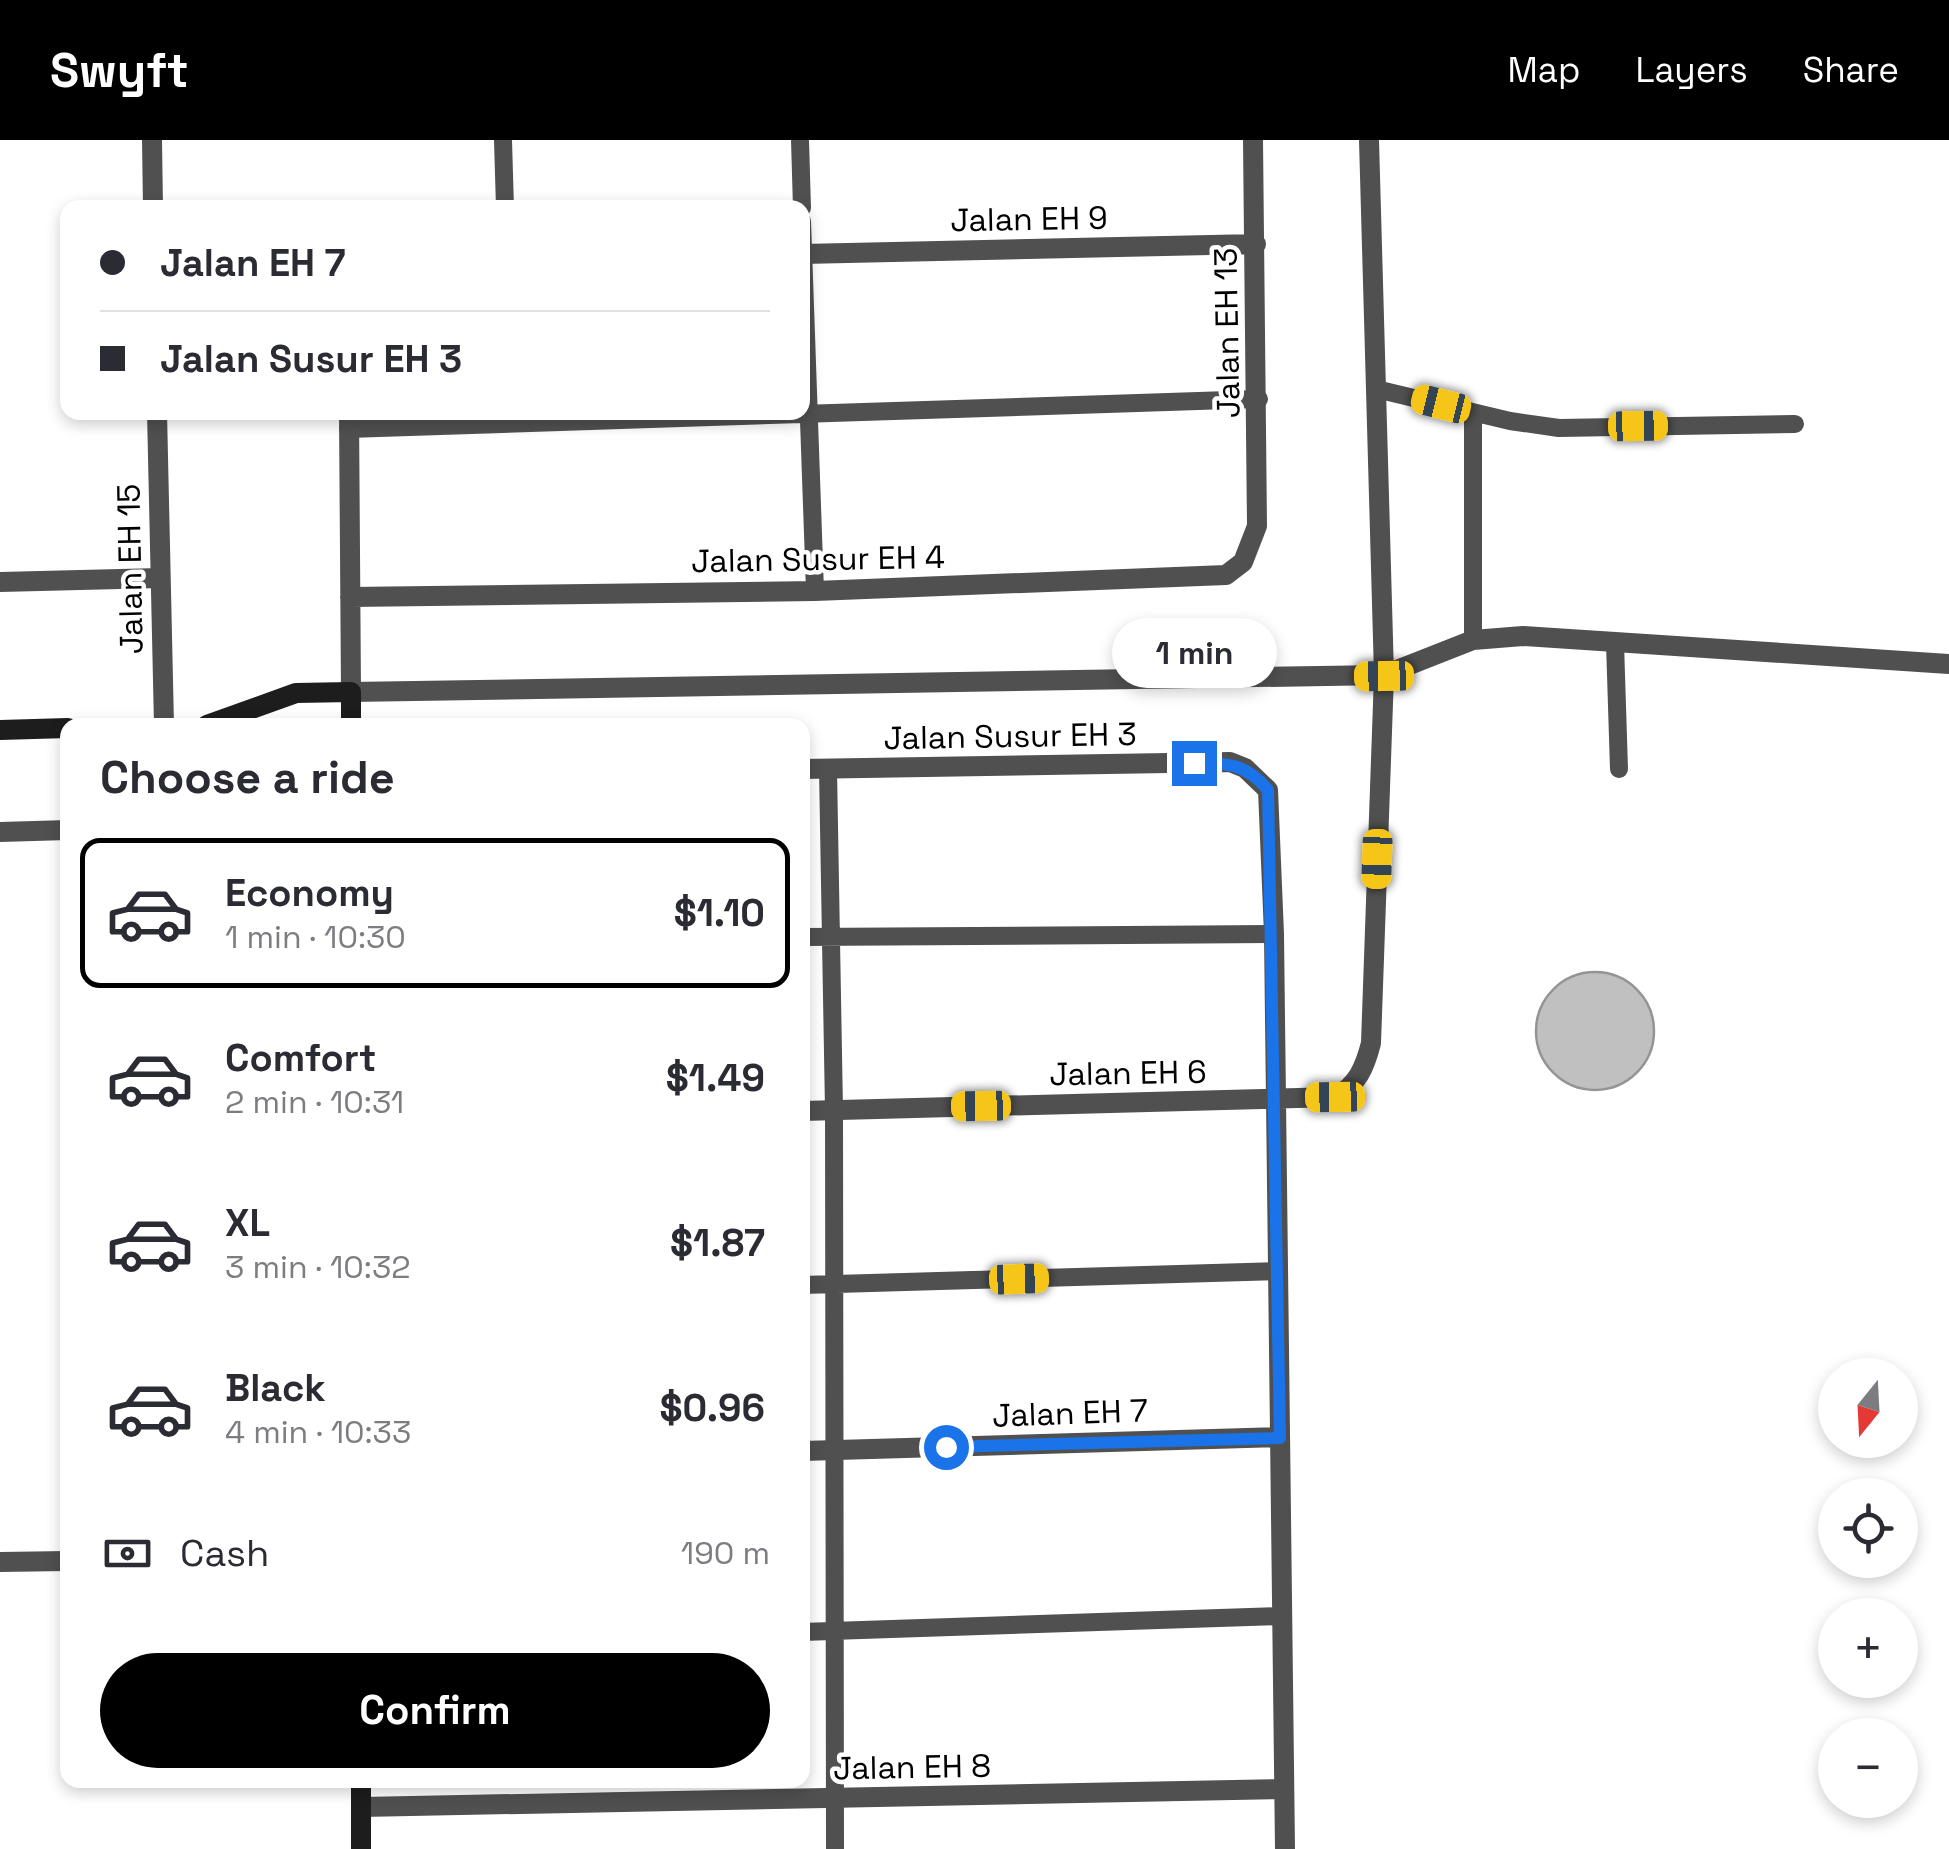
<!DOCTYPE html>
<html lang="en">
<head>
<meta charset="utf-8">
<style>
  :root { --surface:#fff; --page:#f2f2f3; --text:#2b2b33; --muted:#7c7c81; --line:#e1e1e2; --accent:#000 }
  body { margin:0; font-family:"Space Grotesk",sans-serif; background:var(--page); color:var(--text); height:100vh; display:flex; flex-direction:column; font-size:38px; white-space:nowrap }
  * { box-sizing:border-box; margin:0 }
  p { font-size:32px; color:var(--muted) }
  .icon { flex:none; width:55px; height:55px; fill:none; stroke:currentColor; stroke-width:2; stroke-linecap:round; stroke-linejoin:round }
  .map { position:relative; flex:1; overflow:hidden }
  .drawer { position:absolute; left:60px; top:578px; width:750px; height:1070px; display:flex; flex-direction:column; background:var(--surface); border-radius:20px; box-shadow:0 5px 15px #0003 }
  .drawer>* { flex:none }
  .top-card { position:absolute; left:60px; top:60px; width:750px; height:220px; border-radius:20px; box-shadow:0 5px 15px #0003; display:grid; align-content:center; height:220px; padding:0 40px; background:var(--surface) }
  .needle { width:65px; rotate:198deg }
  .buttons { position:absolute; left:1818px; top:1218px; display:grid; gap:20px }
  .buttons a { display:grid; place-items:center; width:100px; height:100px; border-radius:50%; background:var(--surface); box-shadow:0 5px 15px #0003; font-size:50px }
  .end { position:absolute; width:45px; height:45px; margin:-22px; border:12px solid #1a73e8; background:#fff; box-shadow:0 0 0 5px #fff }
  .from { border-radius:50% }
  .bubble { position:absolute; height:70px; border-radius:35px; background:var(--surface); box-shadow:0 5px 15px #0003; font-size:32px; font-weight:600; line-height:70px; text-align:center }
  .car { position:absolute; width:30px; height:60px; margin:-30px -15px; border-radius:12px; box-shadow:0 0 8px 2px #0007; background:linear-gradient(#f5c518 24%,#345 0 40%,#f5c518 0 76%,#345 0 86%,#f5c518 0) }
  .top-card b { display:flex; align-items:center; gap:35px; height:95px; font-size:38px }
  .top-card b+b { border-top:2px solid var(--line) }
  .top-card i { width:25px; height:25px; background:var(--text) }
  ul { padding:0; list-style:none }
  li { display:flex; align-items:center; gap:30px; height:150px; margin:0 20px 15px; padding:0 20px; border:5px solid transparent; border-radius:20px }
  li div { flex:1 }
  li b { display:block; font-size:38px }
  li em { font-style:normal; font-weight:600 }
  li.active { border-color:var(--accent) }
  li>.icon { width:90px; height:90px; stroke-width:1.5 }
  h2 { padding:0 40px; font-size:45px; line-height:120px }
  .pay { display:flex; align-items:center; gap:25px; height:110px; padding:0 40px; font-size:38px }
  .pay p { margin-inline-start:auto }
  .primary-button { display:flex; gap:20px; margin-top:auto; padding:20px 40px }
  .primary-button a { flex:1; height:115px; border-radius:60px; background:var(--accent); color:#fff; font-size:40px; font-weight:600; line-height:115px; text-align:center }
  header { display:flex; align-items:center; gap:60px; box-sizing:border-box; height:140px; padding:0 50px; background:var(--accent); color:#fff }
  header strong { font-size:48px }
  nav { display:flex; gap:55px; margin-inline-start:auto; font-size:35px }
  .map>svg:first-child { display:block }
  .building { fill:#c0c0c0; stroke:#949494; stroke-width:2.5 }
  .lines { fill:none; stroke-linecap:round; stroke-linejoin:round }
  .lane { stroke:#505050; stroke-width:18 }
  .street { stroke:#505050; stroke-width:20 }
  .secondary { stroke:#1d1d1d; stroke-width:20 }
  .route { stroke:#1a73e8; stroke-width:12 }
  .labels { text-anchor:middle; stroke-width:9; stroke-linejoin:round; paint-order:stroke }
  .street-label { font-size:32px; fill:#000; stroke:#fff }
</style>
</head>
<body>
<header>
<strong>Swyft</strong>
<nav><a>Map</a><a>Layers</a><a>Share</a></nav>
</header>
<div class="map">
<svg width="1949" height="1709" viewBox="0 0 1949 1709">
  <rect width="100%" height="100%" fill="#fff"/>
  <!-- building -->
  <path class="building" d="M1536 891a59 59 0 1 1 118 0a59 59 0 1 1-118 0Z"/>
  <g class="lines">
    <!-- lane -->
    <path class="lane" d="M503 0 505 68
      M800 0 802 68
      M802 81 815 451
      M1376 249 1510 281 1559 288 1795 284
      M1473 272V500
      M348 289 1259 259
      M1615 503 1619 629
      M828 629 834 970 835 1709
      M802 797 1274 794
      M802 1145 1278 1131
      M802 1492 1282 1476"/>
    <!-- street -->
    <path class="street" d="M152 0 153 68
      M802 114 1256 104
      M157 272 164 585
      M349 272 351 552 1384 535 1473 500 1523 496 1949 524
      M0 442 160 438
      M350 457 815 451 1226 435 1243 422 1257 386 1253 0
      M802 629 1230 622 1245 628 1268 650 1274 794 1285 1709
      M0 692 68 690
      M802 971 1335 957C1357 946 1365 927 1371 903L1384 535 1369 0
      M802 1311 1280 1297
      M0 1422 68 1421
      M361 1667 1284 1649"/>
    <!-- secondary -->
    <path class="secondary" d="M207 585 296 553 351 552V585
      M0 590 68 588
      M361 1640V1709"/>
  </g>
  <g class="lines">
    <!-- route -->
    <path class="route" d="M946 1307 1280 1298 1268 650C1246 623 1227 623 1194 623"/>
  </g>
  <g class="labels">
    <!-- street labels -->
    <g class="street-label">
      <text transform="translate(1029 79) rotate(-1)" y="11">Jalan EH 9</text>
      <text transform="translate(1227 193) rotate(-91)" y="11">Jalan EH 13</text>
      <text transform="translate(818 419) rotate(-1)" y="11">Jalan Susur EH 4</text>
      <text transform="translate(130 429) rotate(-91)" y="11">Jalan EH 15</text>
      <text transform="translate(1010 596) rotate(-1)" y="11">Jalan Susur EH 3</text>
      <text transform="translate(1128 933) rotate(-1)" y="11">Jalan EH 6</text>
      <text transform="translate(1070 1273) rotate(-2)" y="11">Jalan EH 7</text>
      <text transform="translate(912 1627) rotate(-1)" y="11">Jalan EH 8</text>
    </g>
  </g>
</svg>
<div class="buttons">
<a><svg class="needle" viewBox="-14 -14 28 28"><path d="M0-13l5 13h-10z" fill="#e53935"/><path d="M0 13l5-13h-10z" fill="#7c7c81"/></svg></a>
<a><svg class="icon" aria-label="locate" viewBox="0 0 24 24"><circle cx="12" cy="12" r="6"/><path d="M12 2v4M12 18v4M2 12h4M18 12h4"/></svg></a>
<a>+</a>
<a>−</a>
</div>
<i class="end from" style="left:946px;top:1307px"></i>
<i class="end" style="left:1194px;top:623px"></i>
<div class="bubble" style="left:1112px;top:478px;width:165px">1 min</div>
<i class="car" style="left:1441px;top:264px;rotate:284deg"></i>
<i class="car" style="left:1638px;top:286px;rotate:89deg"></i>
<i class="car" style="left:1384px;top:536px;rotate:269deg"></i>
<i class="car" style="left:1377px;top:719px;rotate:182deg"></i>
<i class="car" style="left:1335px;top:957px;rotate:269deg"></i>
<i class="car" style="left:981px;top:966px;rotate:269deg"></i>
<i class="car" style="left:1019px;top:1139px;rotate:88deg"></i>
<div class="top-card">
<b><i class="from"></i>Jalan EH 7</b>
<b><i></i>Jalan Susur EH 3</b>
</div>
<section class="drawer">
<h2>Choose a ride</h2>
<ul>
<li class="active"><svg class="icon" aria-label="car" viewBox="0 0 24 24"><path d="M5 17H2v-5l4-1 3-4h7l3 4 3 1v5h-3M9 17h6M6 11h13"/><circle cx="7" cy="17" r="2"/><circle cx="17" cy="17" r="2"/></svg><div><b>Economy</b><p>1 min · 10:30</p></div><em>$1.10</em></li>
<li><svg class="icon" aria-label="car" viewBox="0 0 24 24"><path d="M5 17H2v-5l4-1 3-4h7l3 4 3 1v5h-3M9 17h6M6 11h13"/><circle cx="7" cy="17" r="2"/><circle cx="17" cy="17" r="2"/></svg><div><b>Comfort</b><p>2 min · 10:31</p></div><em>$1.49</em></li>
<li><svg class="icon" aria-label="car" viewBox="0 0 24 24"><path d="M5 17H2v-5l4-1 3-4h7l3 4 3 1v5h-3M9 17h6M6 11h13"/><circle cx="7" cy="17" r="2"/><circle cx="17" cy="17" r="2"/></svg><div><b>XL</b><p>3 min · 10:32</p></div><em>$1.87</em></li>
<li><svg class="icon" aria-label="car" viewBox="0 0 24 24"><path d="M5 17H2v-5l4-1 3-4h7l3 4 3 1v5h-3M9 17h6M6 11h13"/><circle cx="7" cy="17" r="2"/><circle cx="17" cy="17" r="2"/></svg><div><b>Black</b><p>4 min · 10:33</p></div><em>$0.96</em></li>
</ul>
<div class="pay"><svg class="icon" aria-label="cash" viewBox="0 0 24 24"><path d="M3 7h18v10H3z"/><circle cx="12" cy="12" r="2"/></svg>Cash<p>190 m</p></div>
<div class="primary-button"><a>Confirm</a></div>
</section>
</div>
</body>
</html>
